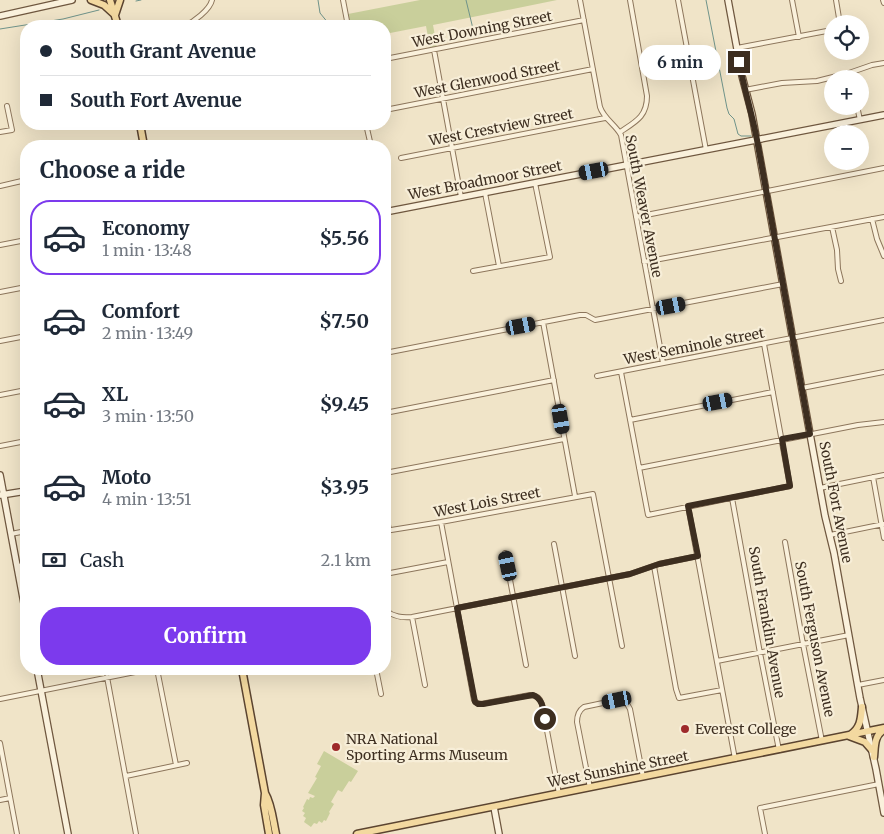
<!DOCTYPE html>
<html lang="en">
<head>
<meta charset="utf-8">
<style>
  :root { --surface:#fff; --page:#f2f2f3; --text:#1f2937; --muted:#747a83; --line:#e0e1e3; --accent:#7c3aed }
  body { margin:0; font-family:Merriweather,serif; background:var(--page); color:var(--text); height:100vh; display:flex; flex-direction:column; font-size:19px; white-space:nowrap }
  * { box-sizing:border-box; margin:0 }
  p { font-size:16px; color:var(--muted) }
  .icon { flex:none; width:28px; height:28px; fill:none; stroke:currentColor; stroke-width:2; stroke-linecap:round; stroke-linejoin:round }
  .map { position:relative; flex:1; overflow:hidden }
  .side { position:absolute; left:20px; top:140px; width:371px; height:535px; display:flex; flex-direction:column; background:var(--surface); border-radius:20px; box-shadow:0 5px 20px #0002 }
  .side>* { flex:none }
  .top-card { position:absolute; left:20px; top:20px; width:371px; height:110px; border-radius:20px; box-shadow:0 5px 20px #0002; display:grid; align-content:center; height:110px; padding:0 20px; background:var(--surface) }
  .tools { position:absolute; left:824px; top:15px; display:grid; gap:10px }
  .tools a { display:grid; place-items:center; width:45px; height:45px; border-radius:50%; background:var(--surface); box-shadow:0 5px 20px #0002; font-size:25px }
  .end { position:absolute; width:22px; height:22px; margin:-11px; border:6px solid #3d2e20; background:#fff; box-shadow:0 0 0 2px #fff }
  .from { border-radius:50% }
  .bubble { position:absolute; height:35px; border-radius:18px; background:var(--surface); box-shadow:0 5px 20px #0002; font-size:16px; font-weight:700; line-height:35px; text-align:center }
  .car { position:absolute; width:15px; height:30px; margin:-15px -8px; border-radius:6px; box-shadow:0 0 4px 1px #0007; background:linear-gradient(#222 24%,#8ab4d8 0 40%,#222 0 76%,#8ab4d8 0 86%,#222 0) }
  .top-card b { display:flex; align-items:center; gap:18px; height:48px; font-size:19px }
  .top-card b+b { border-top:1px solid var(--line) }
  .top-card i { width:12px; height:12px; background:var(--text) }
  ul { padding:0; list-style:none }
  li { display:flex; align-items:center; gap:15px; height:75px; margin:0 10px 8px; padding:0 10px; border:2px solid transparent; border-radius:20px }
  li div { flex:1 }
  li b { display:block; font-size:19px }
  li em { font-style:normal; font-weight:700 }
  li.on { border-color:var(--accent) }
  li>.icon { width:45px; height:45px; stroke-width:1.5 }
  h2 { padding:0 20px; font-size:22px; line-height:60px }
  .pay { display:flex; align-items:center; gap:12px; height:55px; padding:0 20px; font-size:19px }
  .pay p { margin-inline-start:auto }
  .primary-button { display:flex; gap:10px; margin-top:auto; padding:10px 20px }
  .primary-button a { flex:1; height:58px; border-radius:20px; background:var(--accent); color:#fff; font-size:20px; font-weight:700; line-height:58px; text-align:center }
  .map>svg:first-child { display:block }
  .green { fill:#c9cf9b }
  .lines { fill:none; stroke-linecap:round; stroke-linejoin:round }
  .stream { stroke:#6f938a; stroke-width:1 }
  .street-casing { stroke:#8d765c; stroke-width:6 }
  .secondary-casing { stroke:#6f573f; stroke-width:8 }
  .primary-casing { stroke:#5b4430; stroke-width:9 }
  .street { stroke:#faf1dc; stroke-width:4 }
  .secondary { stroke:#faf1dc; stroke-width:5.5 }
  .primary { stroke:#f3d9a0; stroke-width:6 }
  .route { stroke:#3d2e20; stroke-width:6 }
  .poi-dot { fill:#9e2a2b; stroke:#f7eed8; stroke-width:2 }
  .labels { text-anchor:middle; stroke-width:4.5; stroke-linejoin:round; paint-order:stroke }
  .street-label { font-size:14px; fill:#3d2e20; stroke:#f7eed8 }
  .poi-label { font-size:14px; fill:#3d2e20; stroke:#f7eed8; text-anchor:start }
</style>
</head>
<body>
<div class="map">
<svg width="884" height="834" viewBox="0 0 884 834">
  <rect width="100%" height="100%" fill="#f0e4c8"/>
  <!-- green -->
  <path class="green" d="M420 0H557L433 25 437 47 430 48 426 26 385 34V26H351L348 14Z
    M324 751 358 771 351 782 349 781 342 792 338 790 331 802 334 804 329 812 330 813 326 821 324 820 322 823 319 821 317 824 314 823 311 827 304 822 306 818 303 816 305 813 302 811 304 808 303 807 307 799 309 800 310 797 313 798 315 796 308 793 317 778 315 777 321 766 317 764Z"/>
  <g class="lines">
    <!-- stream -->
    <path class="stream" d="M318 0 320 13 329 24 330 26
      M466 0 475 37
      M706 0 727 108 729 114 734 119 738 134 741 136H751
      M136 1 141 0
      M0 29 63 19 99 10"/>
    <!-- street casing -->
    <g class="street-casing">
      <path id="street" d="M343 0 348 26
        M580 0 600 107C604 119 615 124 621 135L663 363
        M678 0 706 150
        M792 0 799 37
        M836 0 840 24
        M883 0 884 3
        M185 26C193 22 210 10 212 0
        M737 48 832 30
        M434 50 461 197
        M385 59 584 20
        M745 90 782 83 817 81 849 73 872 65 884 63
        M857 106 860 120
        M385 110 593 69
        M366 124 371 146
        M0 132 12 130 7 106
        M620 132C635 122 647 117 647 96L630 0
        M401 158 605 118
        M0 186 26 180
        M485 193 499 266
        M636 217 884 168
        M872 219 877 239 884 256
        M832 227 837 250 838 269 841 281
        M0 245 26 240
        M644 262 884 217
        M473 271 550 257 535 183
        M0 292 26 287
        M543 322 575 496
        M0 341 26 336
        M385 353 580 315H586L595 320 783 284
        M621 372 648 515 790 486 764 344
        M597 376 884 320
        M802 388 884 372
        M0 395 26 390
        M385 413 554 380
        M630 420 773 392
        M0 446 26 441
        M639 468 858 425 884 422
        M385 473 564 439
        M873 477 884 538
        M820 488 884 475
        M732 498 760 653 779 750
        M385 505 389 531
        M688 506 735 759
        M441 522 474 700 477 703 481 704 530 695C536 695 540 698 542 704L559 794
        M385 531 441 522 593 494 622 646
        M11 534 26 531
        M830 535 884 524
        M785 542 803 644 822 741
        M554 544 575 656
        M505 553 526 665
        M17 566 26 565
        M654 566 676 689 679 698 722 690
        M385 574 448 562
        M385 610C394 617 402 618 412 617L630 574 659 564 698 556
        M412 617 425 685
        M717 661 849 635
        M157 669 176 765
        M376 669 381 694
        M107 677 136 834
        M858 685 884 680
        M0 699 150 669
        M0 743 17 834
        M126 776 187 763
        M590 788 577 722C577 716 578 711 584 707L617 700C623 699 627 703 630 709L643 777
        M0 800 10 798
        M765 834 760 808 879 784"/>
    </g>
    <!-- secondary casing -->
    <g class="secondary-casing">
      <path id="secondary" d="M728 0 742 76 752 114 810 434 825 516 834 553 860 698 876 769 884 813
        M0 16 72 0
        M385 212 884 115
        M0 475 26 614
        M1 495 26 491
        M37 669 68 834
        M494 807 499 834"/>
    </g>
    <!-- primary casing -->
    <g class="primary-casing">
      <path id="primary" d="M91 0 104 5 115 15 120 0
        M110 0 118 26
        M140 124 144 146
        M242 669 265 793C272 805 273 821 276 834
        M850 735C861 728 861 718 862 707
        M849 736 865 742 872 750
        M874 757C875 747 874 735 884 730
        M265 793 264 805 269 834
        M357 834 884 728"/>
    </g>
    <!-- street -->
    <use href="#street" class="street"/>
    <!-- secondary -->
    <use href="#secondary" class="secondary"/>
    <!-- primary -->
    <use href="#primary" class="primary"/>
  </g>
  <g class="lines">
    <!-- route -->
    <path class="route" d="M545 719C543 709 543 699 533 695L483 704H478L475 702 457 608 630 574 659 564 698 556 688 506 790 486 782 439 810 434 757 140C752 114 744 88 739 62"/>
  </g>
  <!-- markers -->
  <g class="poi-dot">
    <circle cx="685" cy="729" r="5"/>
    <circle cx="336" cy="747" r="5"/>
  </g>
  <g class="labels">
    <!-- street labels -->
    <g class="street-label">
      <text transform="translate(482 29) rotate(-11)" y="5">West Downing Street</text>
      <text transform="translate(487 79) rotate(-11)" y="5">West Glenwood Street</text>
      <text transform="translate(501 127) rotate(-11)" y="5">West Crestview Street</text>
      <text transform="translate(485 180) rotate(-11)" y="5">West Broadmoor Street</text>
      <text transform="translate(644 206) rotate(79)" y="5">South Weaver Avenue</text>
      <text transform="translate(694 346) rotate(-11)" y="5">West Seminole Street</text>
      <text transform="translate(487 502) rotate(-11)" y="5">West Lois Street</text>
      <text transform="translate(836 502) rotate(79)" y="5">South Fort Avenue</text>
      <text transform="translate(767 622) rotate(80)" y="5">South Franklin Avenue</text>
      <text transform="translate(815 639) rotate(79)" y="5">South Ferguson Avenue</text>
      <text transform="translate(618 769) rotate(-11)" y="5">West Sunshine Street</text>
    </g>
    <!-- poi labels -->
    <g class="poi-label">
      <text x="695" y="734">Everest College</text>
      <text x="346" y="744">NRA National<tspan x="346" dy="16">Sporting Arms Museum</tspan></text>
    </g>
  </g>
</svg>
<div class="tools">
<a><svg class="icon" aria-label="locate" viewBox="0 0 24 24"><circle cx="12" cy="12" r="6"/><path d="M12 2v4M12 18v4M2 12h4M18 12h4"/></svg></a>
<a>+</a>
<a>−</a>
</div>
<i class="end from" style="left:545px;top:719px"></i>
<i class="end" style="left:739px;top:62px"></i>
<div class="bubble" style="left:639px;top:45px;width:82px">6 min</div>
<i class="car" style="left:594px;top:171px;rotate:259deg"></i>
<i class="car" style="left:671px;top:306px;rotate:79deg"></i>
<i class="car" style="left:521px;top:326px;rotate:79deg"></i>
<i class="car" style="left:718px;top:402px;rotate:79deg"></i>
<i class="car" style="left:561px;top:419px;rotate:170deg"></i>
<i class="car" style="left:508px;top:566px;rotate:348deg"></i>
<i class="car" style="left:617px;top:700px;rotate:258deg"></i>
<div class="top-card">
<b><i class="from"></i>South Grant Avenue</b>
<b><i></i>South Fort Avenue</b>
</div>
<section class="side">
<h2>Choose a ride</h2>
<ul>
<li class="on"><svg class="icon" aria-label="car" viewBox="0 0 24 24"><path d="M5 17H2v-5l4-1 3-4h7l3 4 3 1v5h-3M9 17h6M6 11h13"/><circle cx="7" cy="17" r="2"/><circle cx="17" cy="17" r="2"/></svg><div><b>Economy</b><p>1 min · 13:48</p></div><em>$5.56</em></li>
<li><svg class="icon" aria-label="car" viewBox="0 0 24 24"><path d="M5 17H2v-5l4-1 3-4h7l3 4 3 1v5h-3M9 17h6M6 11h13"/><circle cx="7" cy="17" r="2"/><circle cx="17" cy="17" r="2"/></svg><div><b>Comfort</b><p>2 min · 13:49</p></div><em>$7.50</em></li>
<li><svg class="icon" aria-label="car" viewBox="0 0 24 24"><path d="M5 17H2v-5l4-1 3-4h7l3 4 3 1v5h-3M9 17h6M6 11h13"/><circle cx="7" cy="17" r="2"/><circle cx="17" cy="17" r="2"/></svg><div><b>XL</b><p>3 min · 13:50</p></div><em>$9.45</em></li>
<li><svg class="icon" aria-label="car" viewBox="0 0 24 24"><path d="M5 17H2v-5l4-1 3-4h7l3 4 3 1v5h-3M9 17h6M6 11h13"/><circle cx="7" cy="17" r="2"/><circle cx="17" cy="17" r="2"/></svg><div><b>Moto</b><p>4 min · 13:51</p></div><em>$3.95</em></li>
</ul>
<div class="pay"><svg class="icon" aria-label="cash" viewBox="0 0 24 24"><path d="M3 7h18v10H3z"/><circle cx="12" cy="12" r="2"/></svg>Cash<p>2.1 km</p></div>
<div class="primary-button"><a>Confirm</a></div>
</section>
</div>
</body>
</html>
